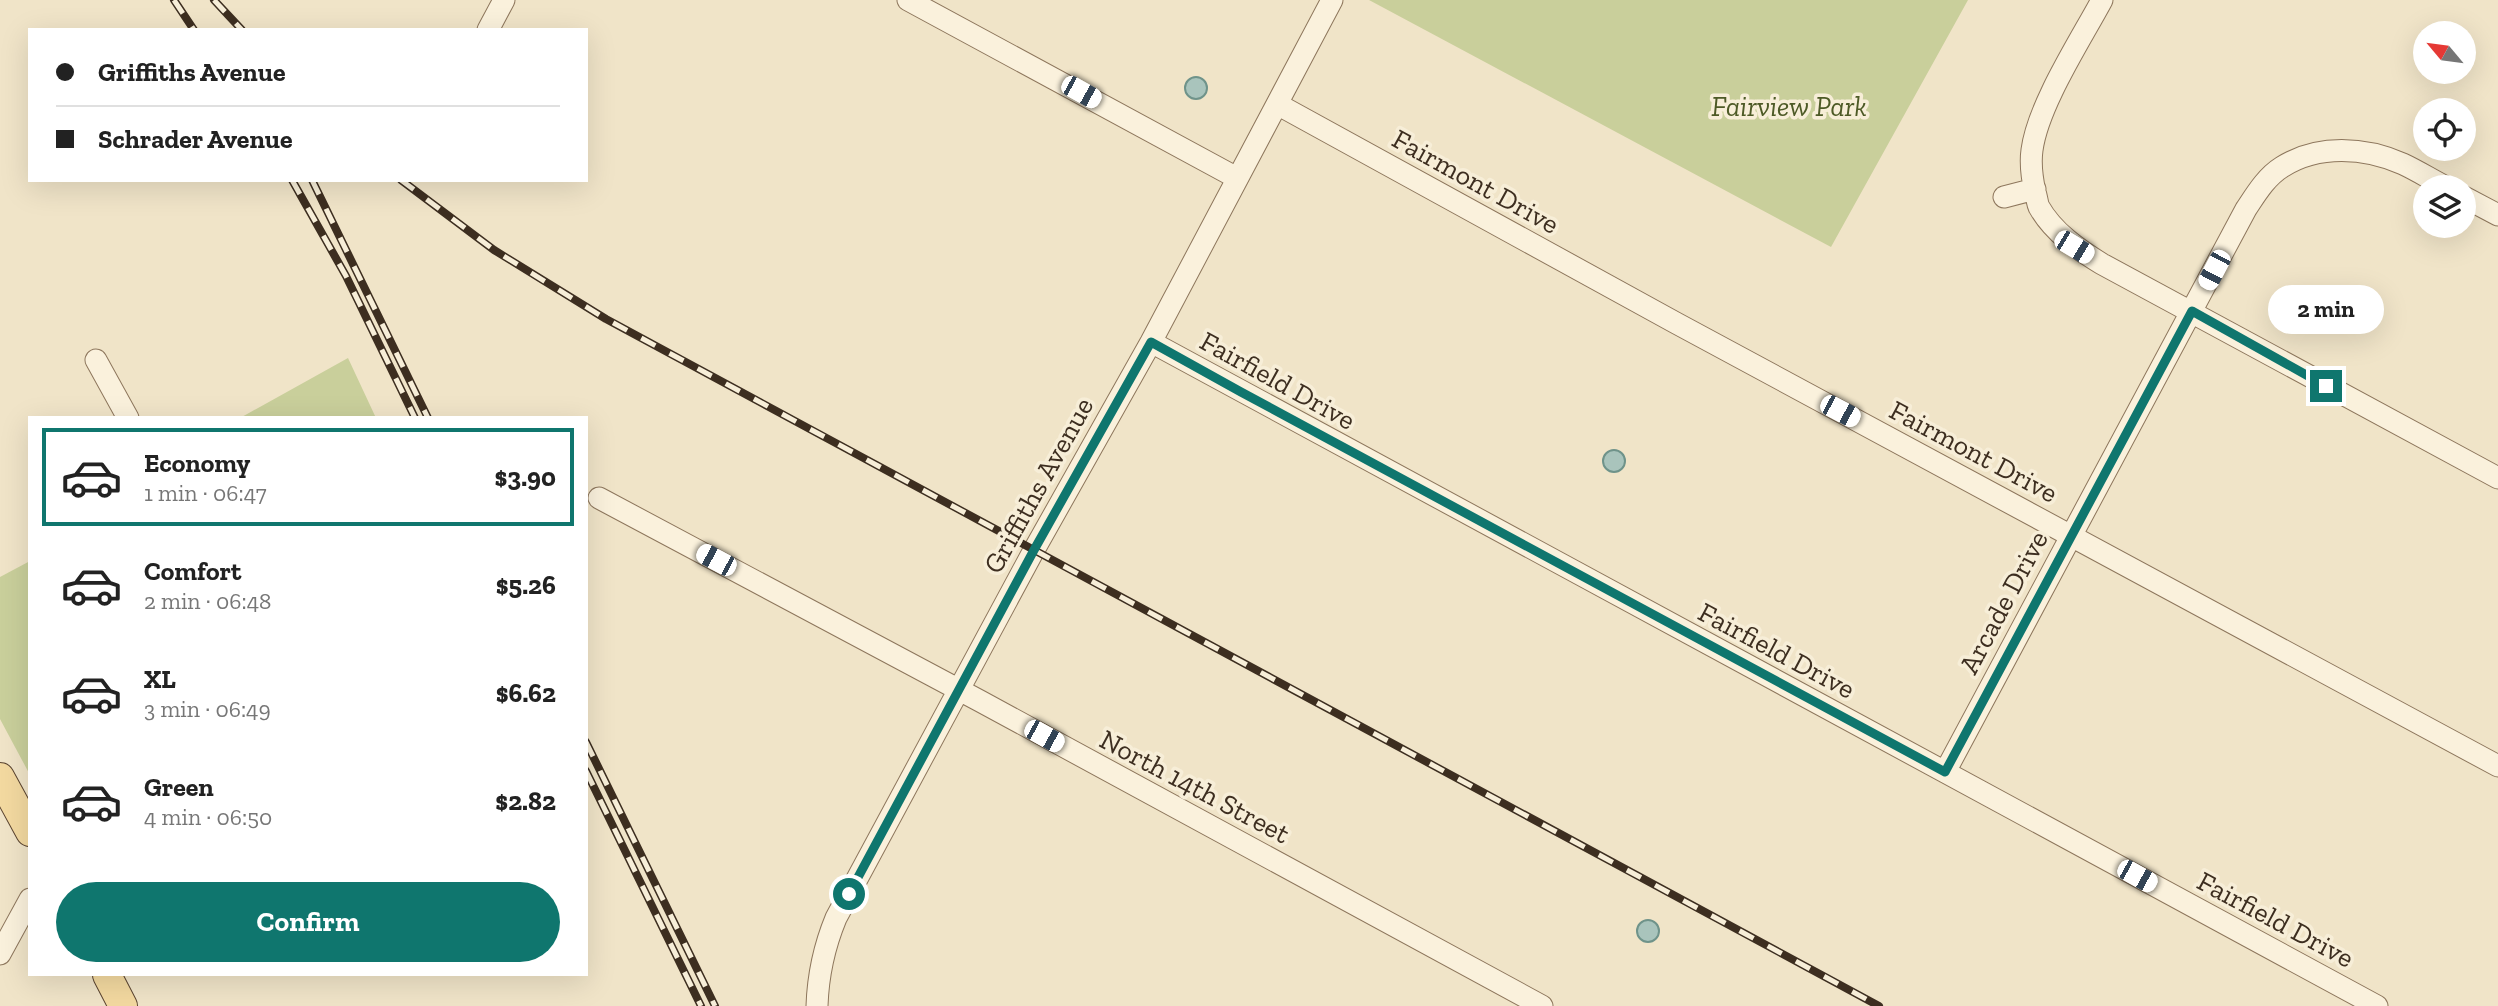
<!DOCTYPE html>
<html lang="en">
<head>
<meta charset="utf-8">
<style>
  :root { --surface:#fff; --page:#f2f2f2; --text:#222; --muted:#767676; --line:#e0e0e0; --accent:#0f766e }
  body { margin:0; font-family:"Zilla Slab",serif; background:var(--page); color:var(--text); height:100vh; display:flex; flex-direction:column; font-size:26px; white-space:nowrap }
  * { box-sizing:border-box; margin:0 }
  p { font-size:23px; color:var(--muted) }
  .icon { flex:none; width:38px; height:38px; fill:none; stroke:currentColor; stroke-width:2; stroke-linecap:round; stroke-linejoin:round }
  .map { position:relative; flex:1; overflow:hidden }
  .sheet { position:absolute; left:28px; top:416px; width:560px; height:560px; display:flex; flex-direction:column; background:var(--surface); border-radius:0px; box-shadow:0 7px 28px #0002 }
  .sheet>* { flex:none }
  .guide { position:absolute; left:28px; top:28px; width:560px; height:154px; border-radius:0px; box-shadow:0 7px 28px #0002; display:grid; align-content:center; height:154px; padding:0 28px; background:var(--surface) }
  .needle { width:46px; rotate:299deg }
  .fabs { position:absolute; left:2413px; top:21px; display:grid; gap:14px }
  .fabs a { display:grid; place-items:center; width:63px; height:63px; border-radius:50%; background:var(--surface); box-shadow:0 7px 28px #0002; font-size:35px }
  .end { position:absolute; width:32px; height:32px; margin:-16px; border:9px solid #0f766e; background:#fff; box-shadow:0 0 0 4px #fff }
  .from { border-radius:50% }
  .bubble { position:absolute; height:49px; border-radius:24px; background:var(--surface); box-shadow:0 7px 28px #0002; font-size:23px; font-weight:700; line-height:49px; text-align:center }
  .car { position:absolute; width:21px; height:42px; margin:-21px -10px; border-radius:9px; box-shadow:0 0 5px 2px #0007; background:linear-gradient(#fff 24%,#345 0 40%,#fff 0 76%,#345 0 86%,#fff 0) }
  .guide b { display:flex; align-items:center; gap:24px; height:66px; font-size:26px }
  .guide b+b { border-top:2px solid var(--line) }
  .guide i { width:18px; height:18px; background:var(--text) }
  ul { padding:12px 0 0; list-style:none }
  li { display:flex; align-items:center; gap:21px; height:98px; margin:0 14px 10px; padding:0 14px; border:4px solid transparent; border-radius:0px }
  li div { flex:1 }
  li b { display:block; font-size:26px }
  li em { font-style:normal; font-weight:700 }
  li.selected { border-color:var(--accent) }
  li>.icon { width:63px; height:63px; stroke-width:1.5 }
  .action { display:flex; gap:14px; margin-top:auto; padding:14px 28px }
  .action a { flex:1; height:80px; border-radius:42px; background:var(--accent); color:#fff; font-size:28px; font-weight:700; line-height:80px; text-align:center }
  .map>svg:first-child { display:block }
  .green { fill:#c9cf9b }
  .water { fill:#a9c4bc; stroke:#6f938a; stroke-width:2 }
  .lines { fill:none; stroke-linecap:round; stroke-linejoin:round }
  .minor-casing { stroke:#8d765c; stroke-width:23 }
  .major-casing { stroke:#5b4430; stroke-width:30 }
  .minor { stroke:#faf1dc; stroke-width:21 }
  .major { stroke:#f3d9a0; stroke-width:28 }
  .rail-casing { stroke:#3d2e20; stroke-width:8 }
  .rail { stroke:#f7eed8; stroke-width:5; stroke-dasharray:16; stroke-linecap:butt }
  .route { stroke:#0f766e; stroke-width:9 }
  .labels { text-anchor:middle; stroke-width:7; stroke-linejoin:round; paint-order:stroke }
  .park-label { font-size:28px; font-style:italic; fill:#4d5a26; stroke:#f7eed8 }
  .street-label { font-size:28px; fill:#3d2e20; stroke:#f7eed8 }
</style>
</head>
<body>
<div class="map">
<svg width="2498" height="1006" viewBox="0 0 2498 1006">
  <rect width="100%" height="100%" fill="#f0e4c8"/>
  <!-- green -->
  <path class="green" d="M1369 0H1968L1831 247Z
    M348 358 376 418H240Z
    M30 561V775L0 719V577Z"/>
  <!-- water -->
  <path class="water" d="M1185 88a11 11 0 1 1 22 0a11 11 0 1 1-22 0Z
    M1603 461a11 11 0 1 1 22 0a11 11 0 1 1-22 0Z
    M1637 931a11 11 0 1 1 22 0a11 11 0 1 1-22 0Z"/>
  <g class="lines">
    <!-- minor casing -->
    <g class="minor-casing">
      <path id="minor" d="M908 0 1237 178
        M2102 0C2080 41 2038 105 2032 150 2030 164 2032 178 2035 192 2037 197 2037 203 2039 207 2053 232 2079 250 2102 264L2498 478
        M488 30 504 0
        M1277 104 1676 323 2498 766
        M2004 197 2035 189
        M2464 197 2498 215
        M1151 342 2377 1006
        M96 360 128 418
        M599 498 980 701 1542 1006
        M1945 772 2246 209C2256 194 2266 177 2282 167 2318 144 2365 147 2403 164 2418 171 2432 180 2446 187
        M0 954 30 899
        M817 1006C818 975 824 947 836 918L1034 550 1151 342 1332 0"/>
    </g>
    <!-- major casing -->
    <g class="major-casing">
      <path id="major" d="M0 777 30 832
        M107 975 123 1006"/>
    </g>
    <!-- minor -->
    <use href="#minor" class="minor"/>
    <!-- major -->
    <use href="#major" class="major"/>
    <!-- rail casing -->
    <g class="rail-casing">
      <path id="rail" d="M174 0 194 30
        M214 0 242 30
        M292 180 346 276 415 418
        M312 180 428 418
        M401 180 494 250 606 319 1879 1006
        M586 742 715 1006
        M586 771 701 1006"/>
    </g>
    <!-- rail -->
    <use href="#rail" class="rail"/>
  </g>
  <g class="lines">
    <!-- route -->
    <path class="route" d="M849 894 1034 550 1151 342 1241 392 1945 772 2192 311 2326 386"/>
  </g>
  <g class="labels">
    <!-- park labels -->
    <g class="park-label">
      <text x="1789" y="116">Fairview Park</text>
    </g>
    <!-- street labels -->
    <g class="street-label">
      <text transform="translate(1476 181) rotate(29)" y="10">Fairmont Drive</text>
      <text transform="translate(1278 380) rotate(29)" y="10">Fairfield Drive</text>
      <text transform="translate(1974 451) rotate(28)" y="10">Fairmont Drive</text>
      <text transform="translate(1038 485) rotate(-61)" y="10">Griffiths Avenue</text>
      <text transform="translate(2003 602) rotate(-62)" y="10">Arcade Drive</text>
      <text transform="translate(1777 650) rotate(28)" y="10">Fairfield Drive</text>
      <text transform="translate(1195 786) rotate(28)" y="10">North 14th Street</text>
      <text transform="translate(2276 919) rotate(28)" y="10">Fairfield Drive</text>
    </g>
  </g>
</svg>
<div class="fabs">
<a><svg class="needle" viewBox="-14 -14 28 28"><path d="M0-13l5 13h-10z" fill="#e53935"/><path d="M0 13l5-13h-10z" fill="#767676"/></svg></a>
<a><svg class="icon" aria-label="locate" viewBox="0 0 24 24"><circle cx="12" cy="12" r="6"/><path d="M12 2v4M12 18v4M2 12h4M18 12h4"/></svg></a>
<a><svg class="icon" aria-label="layers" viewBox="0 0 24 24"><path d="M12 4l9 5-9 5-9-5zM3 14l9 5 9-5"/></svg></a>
</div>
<i class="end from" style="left:849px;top:894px"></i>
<i class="end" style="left:2326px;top:386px"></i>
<div class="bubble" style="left:2268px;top:285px;width:116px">2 min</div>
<i class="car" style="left:1081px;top:92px;rotate:119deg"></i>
<i class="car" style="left:2074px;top:247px;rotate:121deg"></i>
<i class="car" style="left:2214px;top:270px;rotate:208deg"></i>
<i class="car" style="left:1840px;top:411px;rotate:118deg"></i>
<i class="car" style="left:716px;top:560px;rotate:298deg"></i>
<i class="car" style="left:1044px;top:736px;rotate:119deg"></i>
<i class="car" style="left:2137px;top:876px;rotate:119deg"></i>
<div class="guide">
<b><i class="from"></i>Griffiths Avenue</b>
<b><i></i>Schrader Avenue</b>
</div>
<section class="sheet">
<ul>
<li class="selected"><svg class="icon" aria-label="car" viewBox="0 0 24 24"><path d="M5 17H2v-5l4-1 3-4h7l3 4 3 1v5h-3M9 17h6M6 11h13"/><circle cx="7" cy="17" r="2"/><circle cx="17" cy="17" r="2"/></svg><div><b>Economy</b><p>1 min · 06:47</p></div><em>$3.90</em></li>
<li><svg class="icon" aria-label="car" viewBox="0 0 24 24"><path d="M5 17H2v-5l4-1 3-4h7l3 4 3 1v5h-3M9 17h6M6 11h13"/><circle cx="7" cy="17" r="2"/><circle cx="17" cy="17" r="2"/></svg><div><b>Comfort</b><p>2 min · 06:48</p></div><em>$5.26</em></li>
<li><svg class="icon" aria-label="car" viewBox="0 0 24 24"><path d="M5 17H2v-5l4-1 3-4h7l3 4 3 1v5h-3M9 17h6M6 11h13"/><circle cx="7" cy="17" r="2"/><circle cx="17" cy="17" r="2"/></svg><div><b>XL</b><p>3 min · 06:49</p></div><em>$6.62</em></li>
<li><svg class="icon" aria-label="car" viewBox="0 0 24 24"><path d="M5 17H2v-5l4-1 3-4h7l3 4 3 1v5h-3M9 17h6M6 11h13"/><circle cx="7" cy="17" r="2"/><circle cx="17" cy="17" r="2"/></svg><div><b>Green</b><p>4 min · 06:50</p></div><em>$2.82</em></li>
</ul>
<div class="action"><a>Confirm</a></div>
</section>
</div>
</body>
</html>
